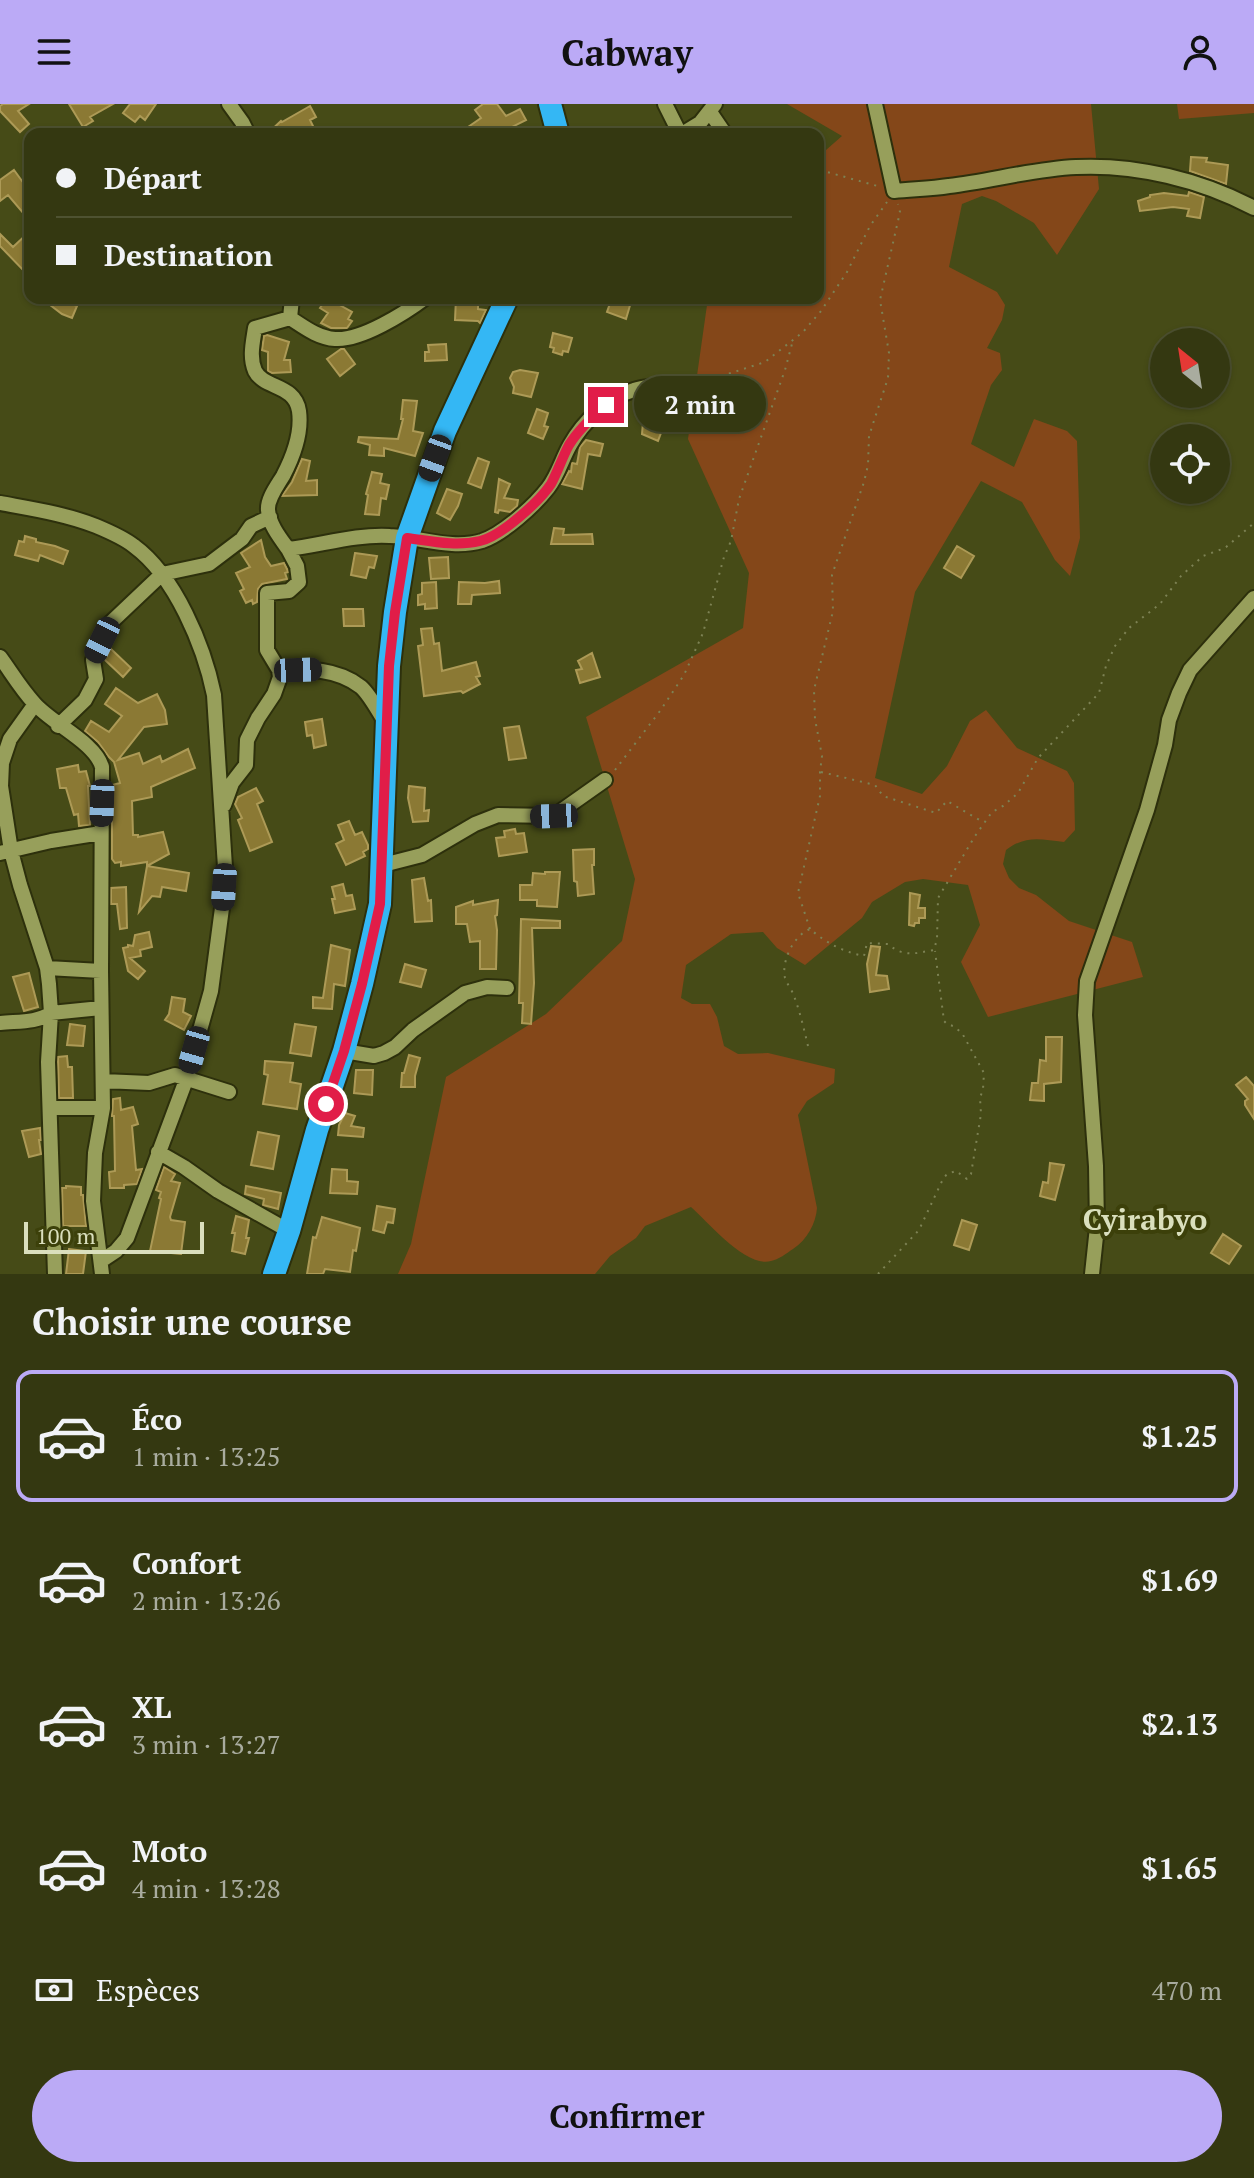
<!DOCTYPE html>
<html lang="fr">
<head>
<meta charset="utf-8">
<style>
  :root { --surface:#343811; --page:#3c3f1a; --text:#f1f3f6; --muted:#a9ac9f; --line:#4e5231; --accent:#bbaaf6 }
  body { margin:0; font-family:"PT Serif",serif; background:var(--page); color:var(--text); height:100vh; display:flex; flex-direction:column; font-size:30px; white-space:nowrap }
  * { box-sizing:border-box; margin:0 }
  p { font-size:26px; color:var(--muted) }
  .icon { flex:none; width:44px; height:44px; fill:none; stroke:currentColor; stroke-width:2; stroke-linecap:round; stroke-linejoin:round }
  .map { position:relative; height:1170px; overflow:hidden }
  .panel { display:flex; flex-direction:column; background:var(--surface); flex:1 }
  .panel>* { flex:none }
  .hud { position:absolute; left:24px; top:24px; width:800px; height:176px; border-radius:16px; box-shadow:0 2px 6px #0004,0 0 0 2px var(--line); display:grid; align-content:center; height:176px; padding:0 32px; background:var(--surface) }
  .needle { width:52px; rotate:330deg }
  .tools { position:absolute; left:1150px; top:224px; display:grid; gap:16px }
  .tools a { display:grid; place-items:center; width:80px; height:80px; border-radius:50%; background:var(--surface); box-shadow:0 2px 6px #0004,0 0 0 2px var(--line); font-size:40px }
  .scale { position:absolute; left:24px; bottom:20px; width:180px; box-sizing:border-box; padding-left:8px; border:4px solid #dadfbd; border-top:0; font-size:22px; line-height:28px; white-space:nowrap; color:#dadfbd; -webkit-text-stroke:6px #3c400a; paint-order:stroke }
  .end { position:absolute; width:36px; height:36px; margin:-18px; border:10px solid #e11d48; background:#fff; box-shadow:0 0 0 4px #fff }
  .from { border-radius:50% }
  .bubble { position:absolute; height:56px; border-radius:28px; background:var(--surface); box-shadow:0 2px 6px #0004,0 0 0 2px var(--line); font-size:26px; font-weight:700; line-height:56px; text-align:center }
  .car { position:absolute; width:24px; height:48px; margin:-24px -12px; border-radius:10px; box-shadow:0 0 6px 2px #0007; background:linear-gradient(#222 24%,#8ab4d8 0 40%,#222 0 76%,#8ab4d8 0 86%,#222 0) }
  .hud b { display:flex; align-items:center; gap:28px; height:76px; font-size:30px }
  .hud b+b { border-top:2px solid var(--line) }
  .hud i { width:20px; height:20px; background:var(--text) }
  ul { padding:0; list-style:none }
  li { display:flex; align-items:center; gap:24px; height:132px; margin:0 16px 12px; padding:0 16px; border:4px solid transparent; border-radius:16px }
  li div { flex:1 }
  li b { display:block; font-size:30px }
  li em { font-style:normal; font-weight:700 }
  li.selected { border-color:var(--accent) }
  li>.icon { width:72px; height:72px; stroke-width:1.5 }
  h2 { padding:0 32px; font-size:36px; line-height:96px }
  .pay { display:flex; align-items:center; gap:20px; height:88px; padding:0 32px; font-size:30px }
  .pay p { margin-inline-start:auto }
  .button { display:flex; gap:16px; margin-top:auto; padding:16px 32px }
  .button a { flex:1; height:92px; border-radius:48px; background:var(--accent); color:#111; font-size:32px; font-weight:700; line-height:92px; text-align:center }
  header { display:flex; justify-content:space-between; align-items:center; height:104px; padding:0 32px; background:var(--accent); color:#111; font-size:36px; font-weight:700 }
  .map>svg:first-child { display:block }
  .green { fill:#844719 }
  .building { fill:#8b7934; stroke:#ad9a56; stroke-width:2 }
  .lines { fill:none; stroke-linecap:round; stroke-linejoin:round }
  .minor-casing { stroke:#2d300c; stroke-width:18 }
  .highway-casing { stroke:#2d300c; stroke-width:26 }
  .path { stroke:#7d8254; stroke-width:2; stroke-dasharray:2 6; stroke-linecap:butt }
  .minor { stroke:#979f5b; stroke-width:14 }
  .highway { stroke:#34b7f4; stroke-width:22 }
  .route { stroke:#e11d48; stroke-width:10 }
  .labels { text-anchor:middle; stroke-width:8; stroke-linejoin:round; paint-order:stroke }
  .quarter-label { font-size:30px; font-weight:bold; fill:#dadfbd; stroke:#3c400a }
</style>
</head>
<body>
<header><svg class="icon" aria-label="menu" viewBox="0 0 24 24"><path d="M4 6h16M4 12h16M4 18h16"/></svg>Cabway<svg class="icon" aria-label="person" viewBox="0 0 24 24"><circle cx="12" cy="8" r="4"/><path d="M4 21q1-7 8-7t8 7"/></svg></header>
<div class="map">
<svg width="1254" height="1170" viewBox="0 0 1254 1170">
  <rect width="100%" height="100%" fill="#464b17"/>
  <!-- green -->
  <path class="green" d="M787 0H1091L1099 85 1057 151 1034 119 996 97 982 92 962 100 949 163 997 188 1005 201 1002 216 987 244 1000 249 1002 266 991 281 971 340 1014 363 1034 315 1067 327 1077 337 1080 434 1070 472 1055 456 1022 398 981 377 915 488 875 674 922 690 947 662 970 617 986 606 1017 644 1067 667 1074 679 1075 726 1064 738C1040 735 1026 731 1006 746L1003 760 1009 774 1019 784 1036 791 1069 817 1132 838 1143 873 988 913 961 858 980 821 968 781 923 775 905 778 872 798 862 814 805 861 777 844 763 828 731 830 686 861 681 894 692 900H710L717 913 724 942 738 950 768 949 835 965 834 979 807 997 798 1011 817 1104C816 1119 807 1136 793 1145 787 1149 778 1156 771 1157 746 1164 709 1119 691 1103L645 1122 636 1134 610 1152 595 1170H398L411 1140 446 973 546 910 622 837 635 775 586 613 743 524 749 469 688 335 708 194H818V53L842 32Z
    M1177 0H1254V9L1179 15Z"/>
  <!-- building -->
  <path class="building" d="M3 0H29L18 7 29 20 20 28 0 7V2Z
    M69 0H113L90 13 93 17 83 23Z
    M130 0H156L145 16 140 12 135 18 123 9Z
    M483 0H497L506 12 520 5 526 16 504 27 505 30H458L481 14 475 6Z
    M310 2 316 13 310 16 314 24 303 30H267L281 17 282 18Z
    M1191 53 1207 54 1206 58 1228 61 1226 80 1190 67Z
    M14 66 30 88V117L8 91 0 97V76Z
    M1189 88 1204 93 1200 114 1187 112 1189 105 1173 103 1140 107 1138 97 1150 93V91L1164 89 1188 92Z
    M30 127V162L24 167 0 142V130L13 143Z
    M41 194H66L64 197 77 202 72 214 62 210Z
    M327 194 352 208 348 215 352 217 347 224H331L321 219 328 209 320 204Z
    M456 194H478V205L486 206 480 219 478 217 455 216Z
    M612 194 631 198 626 215 607 208Z
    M553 229 572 234 568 248 563 247 562 251 553 248 554 244 550 243Z
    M267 231 289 238 284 256H290L291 268 272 269 268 267V248L262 246 264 232Z
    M446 240 447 256 425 257V248H429L428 241Z
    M341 245H344L355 260 340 272 327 255Z
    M520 266 538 269 531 293 513 289 514 283 510 274 513 268Z
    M645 295 659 296 658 308H661L660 319 664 321 658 337 642 330Z
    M403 296 417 297 413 327 423 329 415 352 384 344V352L369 351 370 341 358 338 359 333 398 335 403 315H401Z
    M537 305 548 309 544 322 548 323 543 335 528 329Z
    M586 336 603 340 600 352 588 350 582 385 562 380 569 367 571 368 572 359 577 360 580 343Z
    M478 354 489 358 481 384 468 379Z
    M302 355 310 357 306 377 317 376V391L282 392 292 378Z
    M372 368 382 370 380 379 389 381 386 395 381 394 379 411 365 410 368 391 366 390Z
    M499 375 510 380 504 394 518 396 517 402 510 408 499 406 498 409 495 408Z
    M447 385 462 390 458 402 450 416 437 409Z
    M554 424 564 425 563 431 592 430 593 440H551Z
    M25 432 36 435V438L55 442 68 447 63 460 40 451 38 457 15 451 19 437 24 438Z
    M261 436 265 453 271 462 284 459 287 465 288 468 285 469 287 475 262 480 258 485 257 498 253 500 252 496 246 499 240 487 244 485 236 469 250 463 241 449Z
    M957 442 974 452 961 474 944 464Z
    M355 449 377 452 374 464 369 463 366 474 351 471Z
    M448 453 449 474 431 475 429 454Z
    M499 477 500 489 472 491 471 500H458L459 478 485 479Z
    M436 478 437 504 425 505V500L418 501V491L422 490V479Z
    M343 505H363L364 522H344Z
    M432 524 434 540 439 539 442 567 476 558 480 572 476 573 480 580 463 589 461 587 424 592 418 542 423 541 421 525Z
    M110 544 131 564 123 573 104 555Z
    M592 549 600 573 580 579 576 566 582 565 578 557Z
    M116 584 138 599 157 590 165 606 167 620 144 623 118 656 139 649 143 660 160 652 162 658 188 645 195 664 151 683 152 693 132 697 133 731H138V733L163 728 169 750 147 762V758L121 762V758L115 759 112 755V681L120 679 114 658 109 653 98 638 85 627 91 617 109 628 122 612 105 600Z
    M322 615 326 641 314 644 312 631 307 632 305 618Z
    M519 622 526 654 509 656 504 624Z
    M78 661 79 668 86 667 90 682H88L90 721 79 722 78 710 74 711 66 684H60L57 665Z
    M409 682 425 684 424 707 429 706 428 717 413 718 408 694Z
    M256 684 263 697 257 700 272 738 250 747 238 716 242 714 235 700 238 693Z
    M349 717 355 731 362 728 368 741V745L363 748 365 752 346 761 336 740 344 736 338 721Z
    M515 725 516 730 524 729 527 748 499 752 496 734 505 733 504 727Z
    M594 745V761H592L594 790 578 792 577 778 574 777 573 746Z
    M147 762 189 769 186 787 162 783 160 793 152 792 139 808Z
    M545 768H560L557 803 537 802V796H520V781H532L533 769 545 770Z
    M424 774 428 797 431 796 432 817 415 818 412 776Z
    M343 780 346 792 352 791 355 805 335 809 332 795H335L332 783Z
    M126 783 127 824 120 825 117 800H111V784Z
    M910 789 920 791 918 804H925V814H919V819H915L914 822 909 821Z
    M498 796 497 811 495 812 497 826 496 865H480V837L470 838 467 820H456V803L473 797V801Z
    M521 815 560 817V824H532L534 879 531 920 522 919 523 899H519Z
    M149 828 152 843 140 846 141 852 130 854 145 867 138 875 128 867 123 844 128 843V841L133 842 135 831Z
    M331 841 350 846 345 882 334 880 332 905 313 904V893L323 894Z
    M871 842 880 843 876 871 887 872 889 885 870 888 867 860Z
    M405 860 426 866 421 883 400 878Z
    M29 869 38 903 24 907 13 873Z
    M172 893 185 895 183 908 191 912 184 926 165 916 169 910Z
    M70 920 85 922 83 942 67 941Z
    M295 920 316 923 311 952 290 949Z
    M1046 933H1062L1061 978 1044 980V997L1030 996 1032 979H1038L1040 956 1046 957Z
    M409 951 420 954 415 972V983H401L402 969H404Z
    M67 952 68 963H72L73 994H59L58 953Z
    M265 957 293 959 290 978 301 980 297 1005 263 1000 268 971 264 970Z
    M356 966H373L372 991 354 989Z
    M1246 973 1254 982V1015L1245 1001V997L1248 995 1236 981Z
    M120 994 121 1006 133 1003 138 1020 132 1022 136 1066 142 1065 137 1080 124 1081V1084H110L109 1068 115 1067 114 1012H112L113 995Z
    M345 1009 355 1012 351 1022 364 1024 363 1033 338 1031 339 1021Z
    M40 1024 41 1036H39L41 1050 29 1053 22 1027Z
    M258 1028 279 1032 273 1065 251 1061Z
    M1050 1059 1064 1061 1055 1096 1040 1092 1043 1078 1048 1079Z
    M164 1063 175 1070 171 1077 180 1079 170 1113 171 1116 185 1118 181 1150 150 1147 161 1095 159 1094 161 1088 156 1086Z
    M332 1065 347 1066V1077L358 1078 357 1090 330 1089Z
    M66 1082 81 1083V1091H83L86 1122H63L62 1084H66Z
    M246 1082 281 1089 278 1105 263 1101 264 1095 245 1090Z
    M377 1102 395 1105 393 1119 387 1118 384 1129 373 1126Z
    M236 1112 249 1116 246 1134H249L245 1150 232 1147 235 1129H232Z
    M322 1113 360 1124 356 1147 353 1146 350 1168 325 1165 323 1170H307L313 1133 316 1134Z
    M962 1116 977 1121 969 1146 954 1141Z
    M1223 1130 1241 1142 1229 1160 1211 1149Z
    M69 1145 86 1147 83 1170H66Z"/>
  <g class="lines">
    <!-- minor casing -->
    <g class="minor-casing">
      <path id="minor" d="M229 0 242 18 248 30
        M665 0 680 30
        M875 0 894 87C912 85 930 85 949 82 991 77 1033 65 1076 63 1136 60 1201 76 1254 104
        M710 8 725 30
        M682 30 700 19 715 0
        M292 194 290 214 255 224C253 238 249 253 255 267 264 285 295 280 299 307 302 329 293 353 283 372 277 382 267 395 268 406 269 420 280 434 288 445 322 441 355 430 390 432 420 433 452 446 482 437 503 430 534 402 548 384 558 371 562 355 570 341 583 318 608 293 634 286 653 280 674 281 694 279
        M290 214C304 223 318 234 335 235 361 237 405 209 425 194
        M0 399C32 405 66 410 96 422 108 427 124 434 134 442 175 472 204 542 214 591L225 763 222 804 211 887 186 976 127 1134 116 1147 101 1157
        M0 553C11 568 21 585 34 599 52 620 95 638 102 663L101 867 103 1004 95 1049 93 1097 102 1170
        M279 566C308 565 337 564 361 583 371 592 379 609 387 621
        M35 600 10 635 2 659 1 682 11 747 20 781 47 864 49 880 51 909 48 958 55 1170
        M58 622 85 596 96 575 93 556 102 536 105 524 162 470 209 460 242 435 251 422 270 413
        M224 701 232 679 246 661 247 636 258 614 274 590 280 573 279 566 267 546V489L289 487 299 478 297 462 288 445
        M0 749 51 737 101 729
        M383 761 422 751 475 720 498 711 554 712 605 676
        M47 864 101 867
        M0 919C17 917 37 919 51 909L101 904
        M344 947 374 952 384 949 395 943 413 926 465 889 487 883 507 884
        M103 977 149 979 175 971 229 988
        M51 1004H103
        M158 1048 184 1063 218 1087 289 1127
        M1092 1170 1097 1123 1096 1062 1085 911 1087 877 1147 706 1165 641 1169 616 1179 589 1190 566 1254 494"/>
    </g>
    <!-- highway casing -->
    <g class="highway-casing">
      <path id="highway" d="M550 0 558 30
        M274 1170 289 1127 317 1026 344 947 362 880 380 800 389 562 395 508 407 434 445 327 507 194"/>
    </g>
    <!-- path -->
    <path class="path" d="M818 56 827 68 881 83
      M706 277 765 258 803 228 821 207 847 168 870 122 887 98
      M615 666 660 607 684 571 703 529 724 453 731 437 739 395 785 266 793 236
      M821 668 875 681 883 692 936 709 947 697 983 718
      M810 825 798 789 820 692V668L822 652 815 615 814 586 833 507 832 471 864 378 868 361 869 332 888 274 889 249 880 196 900 108 898 100
      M808 942C804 925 800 908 794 892 792 886 787 880 785 874 781 857 794 831 810 825 826 839 844 848 864 852L867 839 888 840C904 854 915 849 934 846L937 835 938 794 975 732 992 708 1003 702 1018 689 1038 654 1099 589 1106 562 1115 542 1129 524 1160 500 1181 472 1203 452 1225 444 1254 419
      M878 1170 919 1126 943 1075 947 1070 956 1067 967 1075 971 1070 981 1010 980 994 983 985 984 969 962 929 953 922 947 920 944 917 935 847"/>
    <!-- minor -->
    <use href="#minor" class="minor"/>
    <!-- highway -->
    <use href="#highway" class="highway"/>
  </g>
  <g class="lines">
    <!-- route -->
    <path class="route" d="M326 1000 344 947 362 880 380 800 389 562 395 508 407 434C430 437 456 443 480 437 501 432 539 398 551 380 558 367 562 354 569 341 579 325 592 313 606 301"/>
  </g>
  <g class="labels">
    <!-- quarter labels -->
    <g class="quarter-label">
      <text x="1145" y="1126">Cyirabyo</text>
    </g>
  </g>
</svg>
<div class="tools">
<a><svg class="needle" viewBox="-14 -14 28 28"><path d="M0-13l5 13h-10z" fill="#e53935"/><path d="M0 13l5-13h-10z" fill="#a9ac9f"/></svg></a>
<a><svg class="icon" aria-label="locate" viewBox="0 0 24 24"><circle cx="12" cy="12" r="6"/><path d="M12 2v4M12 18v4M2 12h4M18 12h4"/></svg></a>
</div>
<div class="scale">100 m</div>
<i class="end from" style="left:326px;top:1000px"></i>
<i class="end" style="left:606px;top:301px"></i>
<div class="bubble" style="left:634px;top:272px;width:132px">2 min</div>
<i class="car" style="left:435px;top:354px;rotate:200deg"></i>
<i class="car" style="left:102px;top:536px;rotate:206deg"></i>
<i class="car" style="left:298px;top:566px;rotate:88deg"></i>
<i class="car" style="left:102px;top:699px;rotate:182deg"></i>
<i class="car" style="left:554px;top:712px;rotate:268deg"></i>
<i class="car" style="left:224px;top:783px;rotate:184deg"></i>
<i class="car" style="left:194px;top:946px;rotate:196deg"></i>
<div class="hud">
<b><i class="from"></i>Départ</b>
<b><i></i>Destination</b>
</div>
</div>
<section class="panel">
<h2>Choisir une course</h2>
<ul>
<li class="selected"><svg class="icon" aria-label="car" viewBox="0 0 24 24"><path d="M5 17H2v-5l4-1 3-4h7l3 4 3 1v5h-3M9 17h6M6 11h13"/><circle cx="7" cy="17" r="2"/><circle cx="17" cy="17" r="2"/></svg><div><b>Éco</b><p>1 min · 13:25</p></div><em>$1.25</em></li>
<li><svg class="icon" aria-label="car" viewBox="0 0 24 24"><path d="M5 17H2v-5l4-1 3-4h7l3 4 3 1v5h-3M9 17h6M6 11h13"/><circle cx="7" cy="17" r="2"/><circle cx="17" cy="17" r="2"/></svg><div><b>Confort</b><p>2 min · 13:26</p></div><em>$1.69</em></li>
<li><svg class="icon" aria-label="car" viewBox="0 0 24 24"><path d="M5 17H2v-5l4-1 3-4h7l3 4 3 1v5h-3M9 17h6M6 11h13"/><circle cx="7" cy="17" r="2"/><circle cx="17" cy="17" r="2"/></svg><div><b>XL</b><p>3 min · 13:27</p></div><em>$2.13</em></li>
<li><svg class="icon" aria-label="car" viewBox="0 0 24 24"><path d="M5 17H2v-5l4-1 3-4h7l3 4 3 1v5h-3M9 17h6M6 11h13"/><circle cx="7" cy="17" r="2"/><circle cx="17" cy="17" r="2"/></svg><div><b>Moto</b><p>4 min · 13:28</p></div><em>$1.65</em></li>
</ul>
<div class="pay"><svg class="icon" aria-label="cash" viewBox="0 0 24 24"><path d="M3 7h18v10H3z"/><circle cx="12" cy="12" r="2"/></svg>Espèces<p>470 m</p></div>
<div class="button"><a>Confirmer</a></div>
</section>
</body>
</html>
